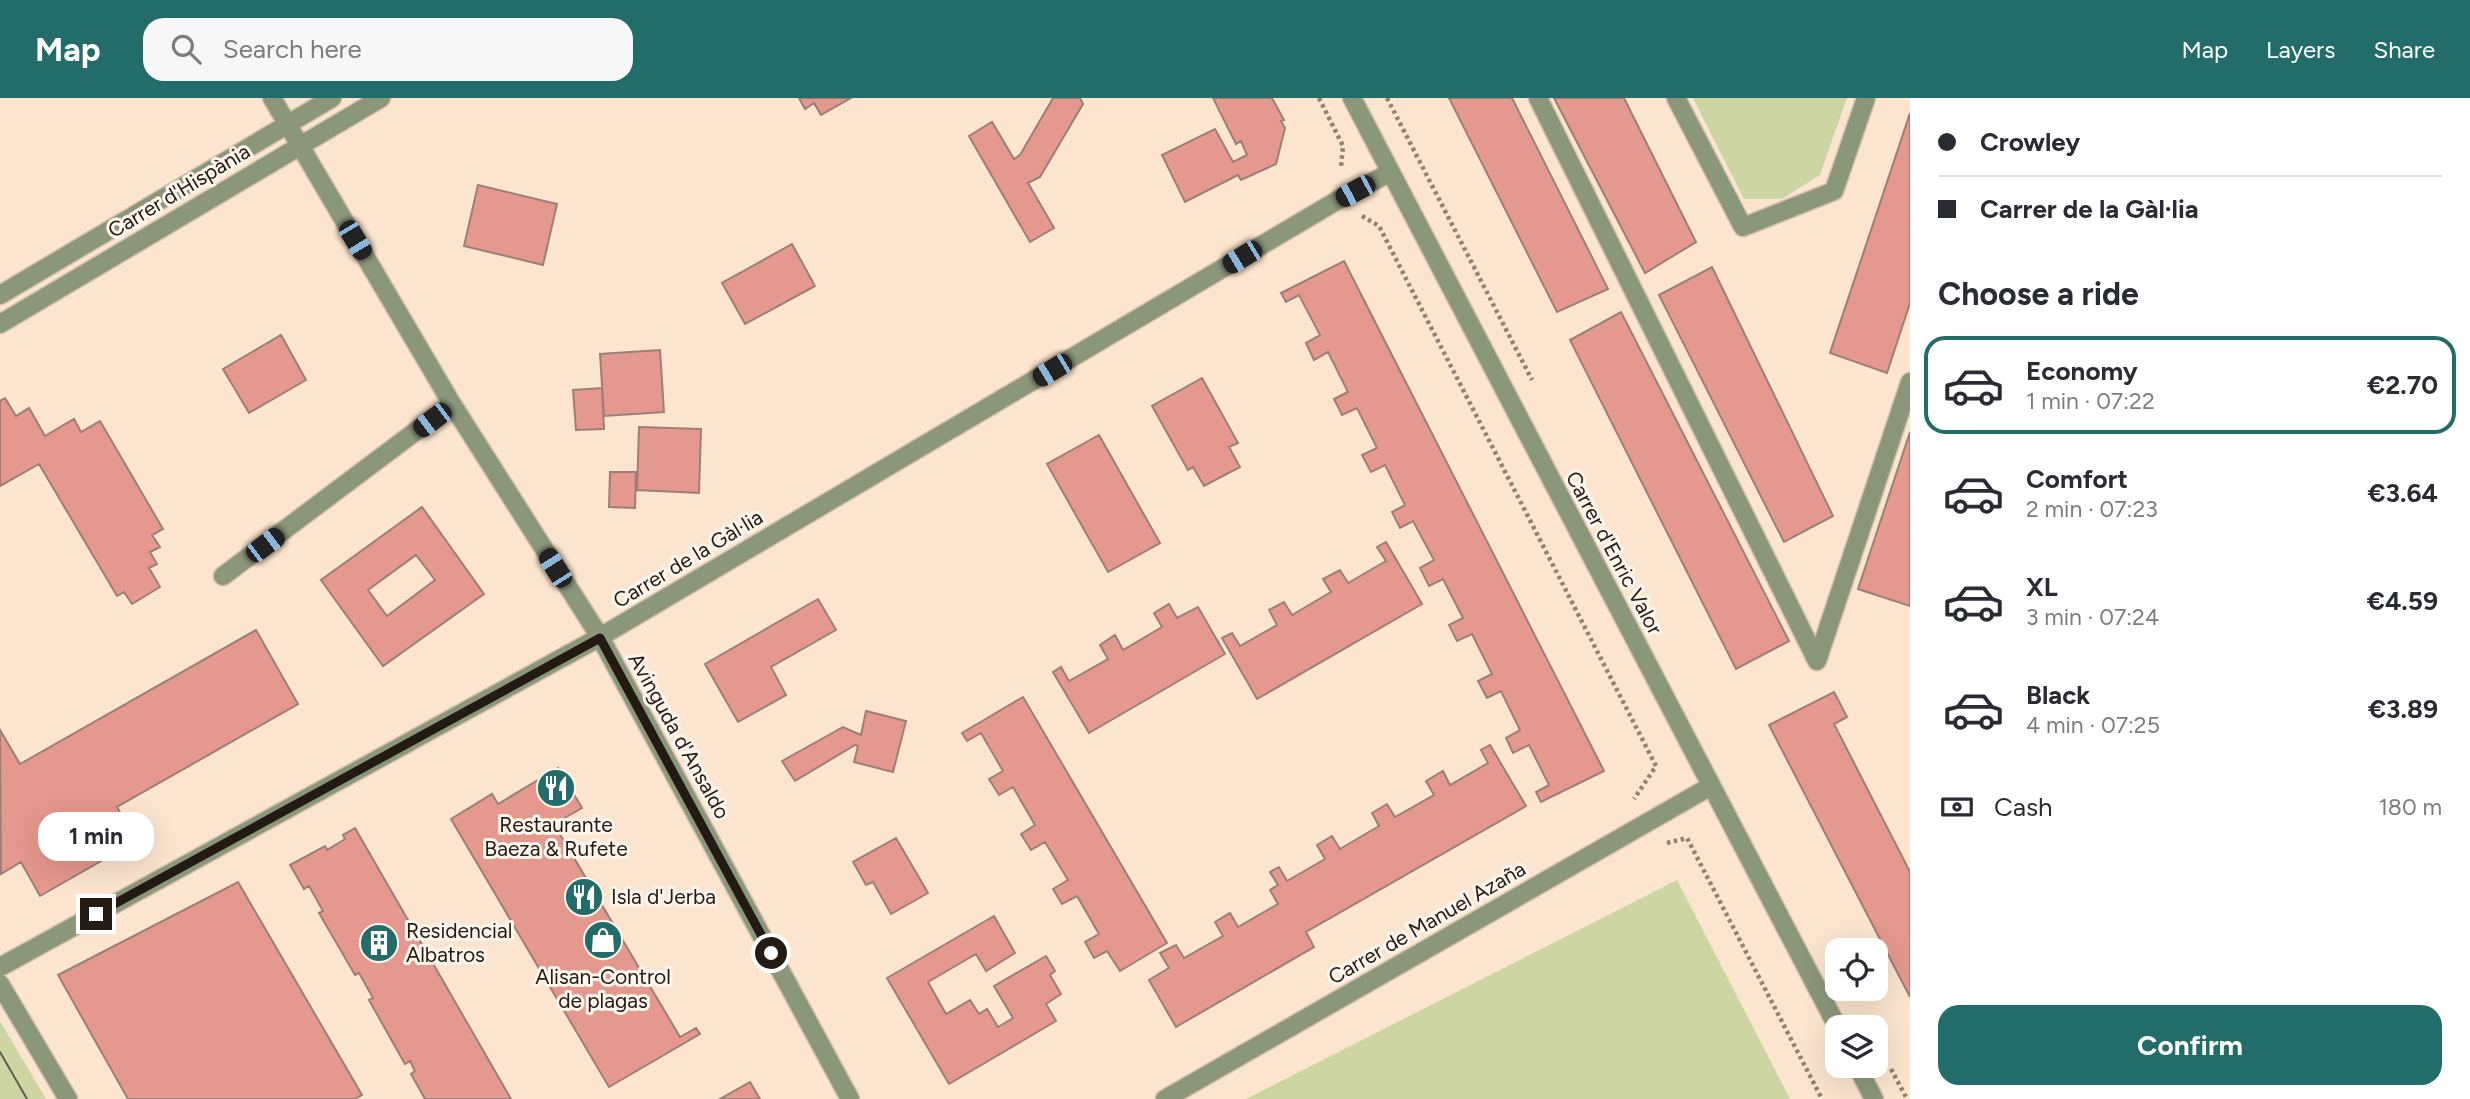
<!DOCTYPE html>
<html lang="en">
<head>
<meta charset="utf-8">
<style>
  :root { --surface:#fff; --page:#f7f7f7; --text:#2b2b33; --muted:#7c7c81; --line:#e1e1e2; --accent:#226d69 }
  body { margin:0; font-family:Figtree,sans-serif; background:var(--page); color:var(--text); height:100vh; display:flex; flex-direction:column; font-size:26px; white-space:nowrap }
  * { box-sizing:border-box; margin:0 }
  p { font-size:23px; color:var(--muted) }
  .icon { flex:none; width:38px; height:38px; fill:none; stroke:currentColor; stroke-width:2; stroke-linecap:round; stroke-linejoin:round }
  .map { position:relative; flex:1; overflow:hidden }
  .drawer { display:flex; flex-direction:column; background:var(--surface); width:560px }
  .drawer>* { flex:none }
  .hud { display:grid; align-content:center; height:154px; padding:0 28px; background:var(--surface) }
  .buttons { position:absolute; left:1825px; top:840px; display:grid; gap:14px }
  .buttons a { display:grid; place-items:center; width:63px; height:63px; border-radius:14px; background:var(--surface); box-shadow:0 7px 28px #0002; font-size:35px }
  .end { position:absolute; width:32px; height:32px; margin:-16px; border:9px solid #231a13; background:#fff; box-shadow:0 0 0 4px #fff }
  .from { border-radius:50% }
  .bubble { position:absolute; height:49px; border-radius:21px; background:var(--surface); box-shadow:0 7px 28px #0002; font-size:23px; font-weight:700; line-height:49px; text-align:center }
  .car { position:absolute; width:21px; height:42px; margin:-21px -10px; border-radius:9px; box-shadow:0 0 5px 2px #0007; background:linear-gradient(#222 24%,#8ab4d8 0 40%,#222 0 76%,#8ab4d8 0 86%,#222 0) }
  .hud b { display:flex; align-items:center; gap:24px; height:66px; font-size:26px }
  .hud b+b { border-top:2px solid var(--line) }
  .hud i { width:18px; height:18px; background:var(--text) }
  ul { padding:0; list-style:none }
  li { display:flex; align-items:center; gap:21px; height:98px; margin:0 14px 10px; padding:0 14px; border:4px solid transparent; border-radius:21px }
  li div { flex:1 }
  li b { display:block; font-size:26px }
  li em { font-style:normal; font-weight:700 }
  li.active { border-color:var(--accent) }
  li>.icon { width:63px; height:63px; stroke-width:1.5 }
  h2 { padding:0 28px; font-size:32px; line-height:84px }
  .pay { display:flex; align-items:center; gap:18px; height:77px; padding:0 28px; font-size:26px }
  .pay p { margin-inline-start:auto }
  .button { display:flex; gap:14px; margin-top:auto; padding:14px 28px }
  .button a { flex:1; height:80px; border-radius:21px; background:var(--accent); color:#fff; font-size:28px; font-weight:700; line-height:80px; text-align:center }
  header { display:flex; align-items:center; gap:42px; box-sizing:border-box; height:98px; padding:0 35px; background:var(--accent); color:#fff }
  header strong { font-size:33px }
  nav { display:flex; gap:38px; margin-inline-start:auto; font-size:24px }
  .search { width:490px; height:63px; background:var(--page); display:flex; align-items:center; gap:18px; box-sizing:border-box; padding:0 24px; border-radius:21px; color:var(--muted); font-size:26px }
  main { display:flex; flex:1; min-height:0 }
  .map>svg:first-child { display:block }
  .green { fill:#cdd5a3 }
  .building { fill:#e5988d; stroke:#9d7e79; stroke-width:2; fill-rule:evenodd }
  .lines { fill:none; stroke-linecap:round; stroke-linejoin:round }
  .minor-casing { stroke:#d5c0ad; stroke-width:21 }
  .path { stroke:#938274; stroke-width:4.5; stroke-dasharray:3.5 3.5; stroke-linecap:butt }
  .minor { stroke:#8b977b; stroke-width:18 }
  .tram { stroke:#685a4f; stroke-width:2 }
  .route { stroke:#231a13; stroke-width:9 }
  .labels { text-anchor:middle; stroke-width:6; stroke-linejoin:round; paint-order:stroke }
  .street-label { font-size:21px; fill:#231a13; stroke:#fef5ec }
  .poi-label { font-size:21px; fill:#231a13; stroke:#fef5ec }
</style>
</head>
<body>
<header>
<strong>Map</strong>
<div class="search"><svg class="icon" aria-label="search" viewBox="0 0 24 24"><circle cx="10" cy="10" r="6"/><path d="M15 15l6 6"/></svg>Search here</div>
<nav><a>Map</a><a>Layers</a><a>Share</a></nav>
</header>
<main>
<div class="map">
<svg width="1910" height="1001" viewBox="0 0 1910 1001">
  <rect width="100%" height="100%" fill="#fce5cf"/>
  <!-- green -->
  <path class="green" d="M1693 0H1847L1820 77 1782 101H1744Z
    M1677 782 1790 1001H1246Z
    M0 923 46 1001H0Z"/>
  <!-- building -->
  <path class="building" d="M799 0H851L821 17 814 5 805 11Z
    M1053 0H1080L1083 6 1040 79 1028 85 1054 130 1030 144 969 38 992 24 1014 61 1020 57Z
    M1213 0H1272L1284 22 1281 23 1285 30 1276 66 1241 82 1238 77 1185 104 1162 57 1215 31 1233 64 1247 57 1241 43 1236 46Z
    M1449 0H1512L1608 191 1557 214Z
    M1554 0H1624L1696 144 1645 175Z
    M1910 15V205L1887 275 1830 255Z
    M478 87 557 106 543 167 464 148Z
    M792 146 815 188 745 226 722 185Z
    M1344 163 1604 673 1541 704 1536 694 1549 687 1529 647 1513 655 1506 640 1520 632 1501 593 1487 600 1478 583 1492 576 1472 536 1457 543 1449 527 1463 520 1443 481 1429 488 1420 470 1434 462 1413 423 1400 430 1392 414 1405 407 1385 367 1371 374 1362 357 1377 350 1357 310 1342 317 1334 301 1348 294 1328 254 1314 262 1306 245 1320 237 1299 197 1286 204 1281 195Z
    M1712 169 1833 418 1784 444 1659 197Z
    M1621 214 1789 543 1736 571 1570 242Z
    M281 237 306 282 249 315 223 271Z
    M660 252 664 314 604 318 600 256Z
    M1202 280 1238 345 1229 349 1240 369 1204 388 1193 369 1188 372 1152 308Z
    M602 290 604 331 576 332 573 292Z
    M5 300 16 318 29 310 45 338 74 321 81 334 100 323 163 431 152 437 160 449 150 454 157 466 149 470 160 489 132 506 124 494 117 498 39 366 0 388V303Z
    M639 329 701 331 699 395 637 392Z
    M1910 334V508L1858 491Z
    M1099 337 1160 445 1108 474 1047 366Z
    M610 374H636L635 410 609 409Z
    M422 409 484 496 383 568 321 482ZM416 457 435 482 387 518 368 492Z
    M1386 444 1422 506 1257 601 1222 540 1232 535 1240 548 1277 527 1269 512 1284 504 1292 517 1331 494 1323 481 1340 472 1348 485 1386 463 1377 449Z
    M818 501 836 532 771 569 786 597 738 624 705 566Z
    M1169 506 1177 520 1198 509 1225 556 1089 635 1053 574 1061 569 1069 583 1108 561 1100 547 1115 537 1123 552 1162 529 1154 515Z
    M256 532 298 606 117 709 136 743 40 798 21 764 1 776 0 632 20 666Z
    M1834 594 1847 619 1834 626 1910 774V899L1769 627Z
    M1023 599 1167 845 1120 873 1107 853 1094 860 1085 844 1099 836 1077 798 1062 806 1053 791 1068 782 1045 744 1031 752 1021 736 1035 727 1013 689 999 697 989 681 1003 673 981 635 967 643 962 635Z
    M866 613 906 623 893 674 854 664 858 648 855 647 795 683 782 663 843 629 861 637Z
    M1490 647 1526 708 1306 834 1314 849 1176 929 1149 882 1169 870 1160 855 1176 847 1184 860 1223 838 1215 824 1230 815 1238 829 1278 806 1270 792 1278 787 1270 774 1279 769 1287 783 1325 761 1317 747 1332 738 1340 751 1379 728 1372 715 1387 706 1395 719 1434 697 1426 683 1443 673 1450 687 1488 665 1481 652Z
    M558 670 582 710 554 726 680 939 696 930 700 936 609 989 451 721 492 696 498 706Z
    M355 730 511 1001H425L411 976 415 973 410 963 405 966 369 902 373 900 359 875 355 877 319 815 323 813 309 788 304 791 290 767 325 748 327 752 345 741 343 737Z
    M896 740 928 795 891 816 873 784 866 787 853 764Z
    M238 784 362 997 355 1001H128L58 877Z
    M994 818 1015 855 986 873 976 856 928 884 946 916 970 902 979 916 987 911 998 929 1013 920 994 888 1046 858 1055 873 1050 877 1061 896 1046 906 1056 923 949 986 887 880Z
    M750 984 760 1001H720Z"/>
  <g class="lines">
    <!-- minor casing -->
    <g class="minor-casing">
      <path id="minor" d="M272 0 452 306 600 539 850 1001
        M1352 0 1838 930
        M1538 0 1817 563 1910 284
        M1676 0 1743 129 1834 93 1866 0
        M0 197 332 0
        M0 226 381 0
        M223 478 452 306
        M0 869 600 539 1338 102 1389 75
        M0 886 68 1001
        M1857 968 1874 1001
        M1165 1001 1711 688"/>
    </g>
    <!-- path -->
    <path class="path" d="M1319 0 1343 48 1341 70
      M1387 0 1532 282
      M1362 118 1379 128 1656 668 1634 701
      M1667 745 1687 740 1822 1001
      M1876 942 1884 957
      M1891 971 1907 1001"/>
    <!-- minor -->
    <use href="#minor" class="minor"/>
    <!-- tram -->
    <path class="tram" d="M0 954 27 1001"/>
  </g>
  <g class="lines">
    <!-- route -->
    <path class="route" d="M96 816 600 540 771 855"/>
  </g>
  <!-- icons -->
  <defs>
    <g id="restaurant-disc" transform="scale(2.0125)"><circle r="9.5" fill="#226d69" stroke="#fef5ec"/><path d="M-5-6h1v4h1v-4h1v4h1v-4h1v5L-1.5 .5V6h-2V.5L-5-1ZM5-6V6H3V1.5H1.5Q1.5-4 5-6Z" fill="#fff"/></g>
    <g id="shop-disc" transform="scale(2.0125)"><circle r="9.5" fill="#226d69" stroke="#fef5ec"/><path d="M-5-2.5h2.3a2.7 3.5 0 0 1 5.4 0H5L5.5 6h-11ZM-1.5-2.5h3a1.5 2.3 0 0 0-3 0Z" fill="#fff"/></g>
    <g id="building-disc" transform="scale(2.0125)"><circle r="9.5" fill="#226d69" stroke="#fef5ec"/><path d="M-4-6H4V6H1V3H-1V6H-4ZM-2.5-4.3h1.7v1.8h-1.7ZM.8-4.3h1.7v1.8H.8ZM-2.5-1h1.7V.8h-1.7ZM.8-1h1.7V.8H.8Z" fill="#fff"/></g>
  </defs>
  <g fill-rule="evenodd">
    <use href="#restaurant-disc" x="556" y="690"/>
    <use href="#restaurant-disc" x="584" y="799"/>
    <use href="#shop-disc" x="603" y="842"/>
    <use href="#building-disc" x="379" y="845"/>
  </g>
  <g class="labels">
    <!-- street labels -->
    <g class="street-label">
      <text transform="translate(179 93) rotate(-31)" y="7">Carrer d'Hispània</text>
      <text transform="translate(1614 455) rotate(62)" y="7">Carrer d'Enric Valor</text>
      <text transform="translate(688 461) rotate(-31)" y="7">Carrer de la Gàl·lia</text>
      <text transform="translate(679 638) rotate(61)" y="7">Avinguda d'Ansaldo</text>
      <text transform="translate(1427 825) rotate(-30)" y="7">Carrer de Manuel Azaña</text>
    </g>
    <!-- poi labels -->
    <g class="poi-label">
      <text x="556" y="734">Restaurante<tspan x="556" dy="24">Baeza &amp; Rufete</tspan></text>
      <text x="611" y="806" text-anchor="start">Isla d'Jerba</text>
      <text x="406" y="840" text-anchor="start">Residencial<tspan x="406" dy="24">Albatros</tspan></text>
      <text x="603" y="886">Alisan-Control<tspan x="603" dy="24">de plagas</tspan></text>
    </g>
  </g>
</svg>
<div class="buttons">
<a><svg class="icon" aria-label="locate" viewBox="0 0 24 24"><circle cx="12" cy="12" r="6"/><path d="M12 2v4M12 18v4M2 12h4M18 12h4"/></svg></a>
<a><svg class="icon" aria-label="layers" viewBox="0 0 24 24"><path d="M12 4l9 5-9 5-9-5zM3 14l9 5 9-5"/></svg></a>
</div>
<i class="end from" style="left:771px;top:855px"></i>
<i class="end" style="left:96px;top:816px"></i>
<div class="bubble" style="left:38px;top:714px;width:116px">1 min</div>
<i class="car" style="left:1355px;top:93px;rotate:242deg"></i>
<i class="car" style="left:355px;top:142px;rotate:149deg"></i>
<i class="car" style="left:1242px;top:159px;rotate:239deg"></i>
<i class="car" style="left:1052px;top:272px;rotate:239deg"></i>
<i class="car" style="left:432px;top:322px;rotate:233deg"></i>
<i class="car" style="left:265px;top:447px;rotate:53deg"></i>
<i class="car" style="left:555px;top:470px;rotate:328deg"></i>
</div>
<section class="drawer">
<div class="hud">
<b><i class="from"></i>Crowley</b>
<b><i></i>Carrer de la Gàl·lia</b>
</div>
<h2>Choose a ride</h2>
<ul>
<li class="active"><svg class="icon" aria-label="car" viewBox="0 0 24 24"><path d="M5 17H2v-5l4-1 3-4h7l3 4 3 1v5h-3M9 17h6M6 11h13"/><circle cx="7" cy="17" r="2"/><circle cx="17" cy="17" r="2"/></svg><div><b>Economy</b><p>1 min · 07:22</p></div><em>€2.70</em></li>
<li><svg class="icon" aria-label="car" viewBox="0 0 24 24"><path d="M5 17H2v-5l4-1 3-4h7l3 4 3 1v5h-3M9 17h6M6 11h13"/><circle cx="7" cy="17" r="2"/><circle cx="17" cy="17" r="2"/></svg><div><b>Comfort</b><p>2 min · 07:23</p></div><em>€3.64</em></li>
<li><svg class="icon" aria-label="car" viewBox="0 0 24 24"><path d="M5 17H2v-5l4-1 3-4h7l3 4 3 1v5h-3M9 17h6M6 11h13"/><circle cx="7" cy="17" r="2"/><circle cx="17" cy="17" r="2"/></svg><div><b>XL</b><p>3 min · 07:24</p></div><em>€4.59</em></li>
<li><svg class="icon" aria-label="car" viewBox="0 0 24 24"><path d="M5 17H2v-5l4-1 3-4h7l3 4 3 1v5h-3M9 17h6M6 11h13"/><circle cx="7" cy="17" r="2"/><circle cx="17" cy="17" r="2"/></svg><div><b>Black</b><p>4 min · 07:25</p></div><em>€3.89</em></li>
</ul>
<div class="pay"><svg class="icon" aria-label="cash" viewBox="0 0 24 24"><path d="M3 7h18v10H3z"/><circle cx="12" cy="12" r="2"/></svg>Cash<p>180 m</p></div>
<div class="button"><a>Confirm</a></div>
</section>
</main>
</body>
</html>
